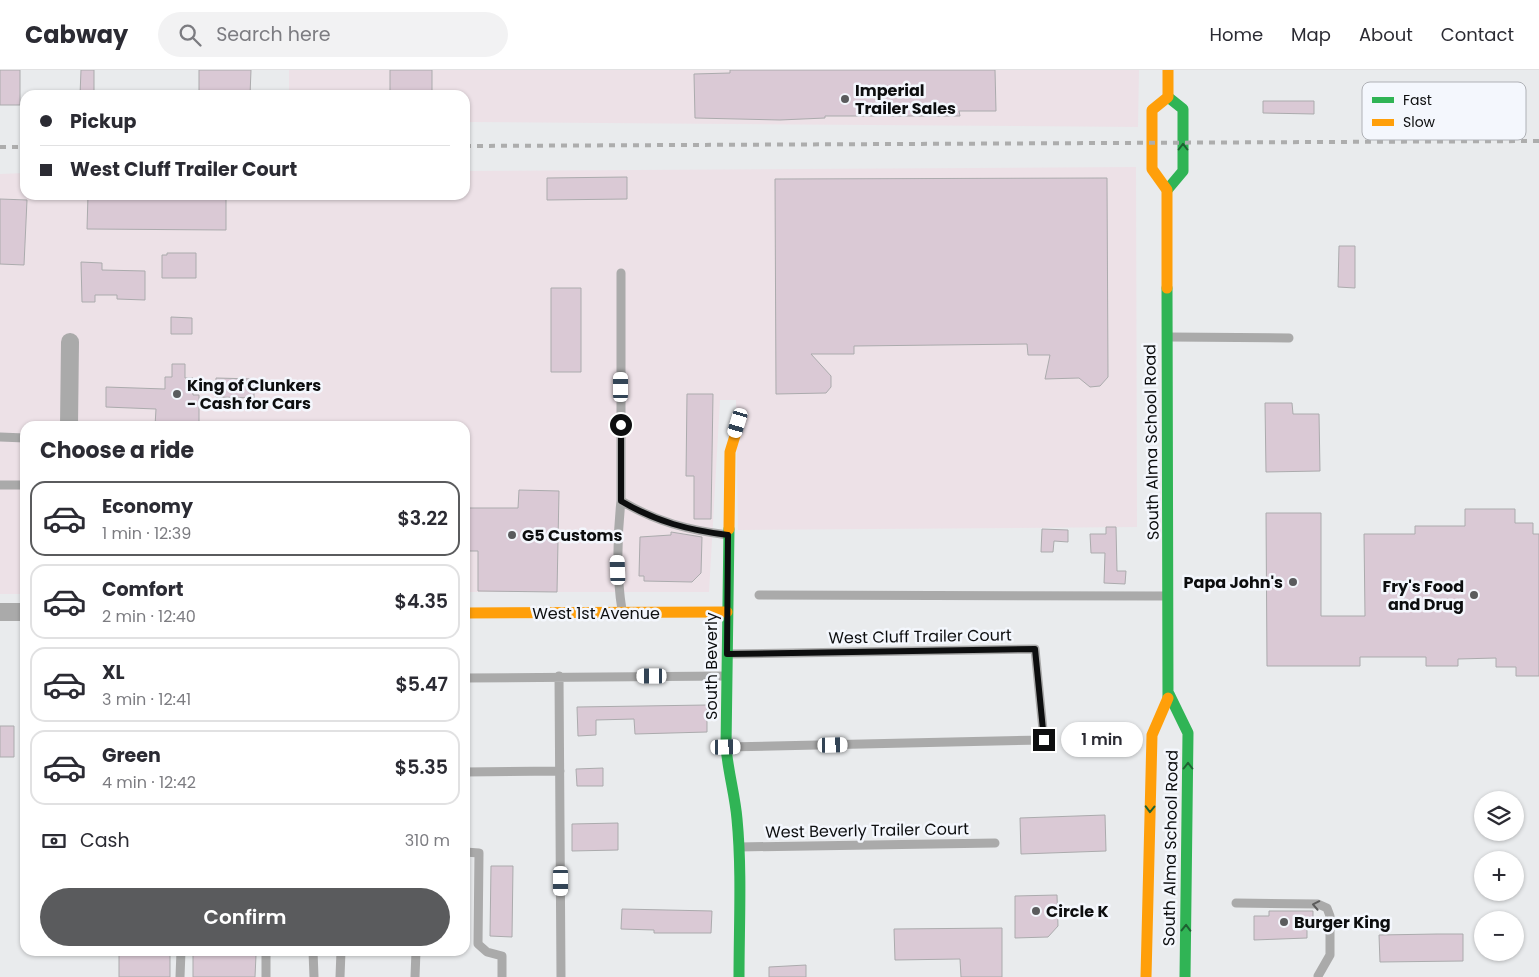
<!DOCTYPE html>
<html lang="en">
<head>
<meta charset="utf-8">
<style>
  :root { --surface:#fff; --page:#f2f2f3; --text:#2b2b33; --muted:#7c7c81; --line:#e1e1e2; --accent:#5a5b5d }
  body { margin:0; font-family:Poppins,sans-serif; background:var(--page); color:var(--text); height:100vh; display:flex; flex-direction:column; font-size:19px; white-space:nowrap }
  * { box-sizing:border-box; margin:0 }
  p { font-size:16px; color:var(--muted) }
  .icon { flex:none; width:28px; height:28px; fill:none; stroke:currentColor; stroke-width:2; stroke-linecap:round; stroke-linejoin:round }
  .map { position:relative; flex:1; overflow:hidden }
  .panel { position:absolute; left:20px; top:351px; width:450px; height:535px; display:flex; flex-direction:column; background:var(--surface); border-radius:15px; box-shadow:0 1px 4px #0004 }
  .panel>* { flex:none }
  .hud { position:absolute; left:20px; top:20px; width:450px; height:110px; border-radius:15px; box-shadow:0 1px 4px #0004; display:grid; align-content:center; height:110px; padding:0 20px; background:var(--surface) }
  .buttons { position:absolute; left:1474px; top:721px; display:grid; gap:10px }
  .buttons a { display:grid; place-items:center; width:50px; height:50px; border-radius:50%; background:var(--surface); box-shadow:0 1px 4px #0004; font-size:25px }
  .end { position:absolute; width:22px; height:22px; margin:-11px; border:6px solid #0d0e0f; background:#fff; box-shadow:0 0 0 2px #fff }
  .from { border-radius:50% }
  .bubble { position:absolute; height:35px; border-radius:18px; background:var(--surface); box-shadow:0 1px 4px #0004; font-size:16px; font-weight:600; line-height:35px; text-align:center }
  .car { position:absolute; width:15px; height:30px; margin:-15px -8px; border-radius:6px; box-shadow:0 0 4px 1px #0007; background:linear-gradient(#fff 24%,#345 0 40%,#fff 0 76%,#345 0 86%,#fff 0) }
  .hud b { display:flex; align-items:center; gap:18px; height:48px; font-size:19px }
  .hud b+b { border-top:1px solid var(--line) }
  .hud i { width:12px; height:12px; background:var(--text) }
  ul { padding:0; list-style:none }
  li { display:flex; align-items:center; gap:15px; height:75px; margin:0 10px 8px; padding:0 10px; border:2px solid var(--line); border-radius:15px }
  li div { flex:1 }
  li b { display:block; font-size:19px }
  li em { font-style:normal; font-weight:600 }
  li.on { border-color:var(--accent) }
  li>.icon { width:45px; height:45px; stroke-width:1.5 }
  h2 { padding:0 20px; font-size:22px; line-height:60px }
  .pay { display:flex; align-items:center; gap:12px; height:55px; padding:0 20px; font-size:19px }
  .pay p { margin-inline-start:auto }
  .cta { display:flex; gap:10px; margin-top:auto; padding:10px 20px }
  .cta a { flex:1; height:58px; border-radius:30px; background:var(--accent); color:#fff; font-size:20px; font-weight:600; line-height:58px; text-align:center }
  header { display:flex; align-items:center; gap:30px; box-sizing:border-box; height:70px; padding:0 25px; background:var(--surface); border-bottom:1px solid var(--line) }
  header strong { font-size:24px }
  nav { display:flex; gap:28px; margin-inline-start:auto; font-size:18px }
  .search { width:350px; height:45px; background:var(--page); display:flex; align-items:center; gap:12px; box-sizing:border-box; padding:0 18px; border-radius:28px; color:var(--muted); font-size:19px }
  .map>svg:first-child { display:block }
  .industrial { fill:#ede1e7 }
  .building { fill:#dac9d5; stroke:#ababad }
  .lines { fill:none; stroke-linecap:round; stroke-linejoin:round }
  .lane { stroke:#aaa; stroke-width:9 }
  .street { stroke:#aaa; stroke-width:18 }
  .fast { stroke:#30b455; stroke-width:11 }
  .slow { stroke:#ff9f0a; stroke-width:11 }
  .rail { stroke:#adadad; stroke-width:4; stroke-dasharray:6 6; stroke-linecap:butt }
  .oneway { stroke:#1e6132 }
  .oneway2 { stroke:#5c5c5c }
  .route { stroke:#0d0e0f; stroke-width:6 }
  .poi-dot { fill:#5a5b5d; stroke:#f4f7fd; stroke-width:2 }
  .labels { text-anchor:middle; stroke-width:5; stroke-linejoin:round; paint-order:stroke }
  .poi-label { font-size:16px; font-weight:bold; fill:#0d0e0f; stroke:#f4f7fd; text-anchor:start }
  .street-label { font-size:16px; fill:#0d0e0f; stroke:#f4f7fd }
  .key { fill:#f4f7fd; stroke:#afb1b6; stroke-width:1 }
  .key-label { font-size:14px; fill:#0d0e0f }
</style>
</head>
<body>
<header>
<strong>Cabway</strong>
<div class="search"><svg class="icon" aria-label="search" viewBox="0 0 24 24"><circle cx="10" cy="10" r="6"/><path d="M15 15l6 6"/></svg>Search here</div>
<nav><a>Home</a><a>Map</a><a>About</a><a>Contact</a></nav>
</header>
<div class="map">
<svg width="1539" height="907" viewBox="0 0 1539 907">
  <rect width="100%" height="100%" fill="#e9ebed"/>
  <!-- industrial -->
  <path class="industrial" d="M289 0H1139L1138 57 465 52V25H289Z
    M1136 97 1137 457 738 460 736 330H720L709 522H465V356H25V524H0V104L25 103V125H465V101Z"/>
  <!-- building -->
  <path class="building" d="M0 0H20V35H0Z
    M81 0H94V25H80Z
    M199 0H251L250 25H199Z
    M390 0H432V25H390Z
    M730 0H995L996 41H959L960 46H825V48L780 50 695 48 694 4 730 3Z
    M1263 31H1314V44L1263 43Z
    M627 107V129L547 130V108Z
    M1107 108 1108 307 1100 316 1090 317 1079 308 1045 309 1050 285H1028L1027 274 854 276V284H811L831 306V317L826 323 776 324 775 109Z
    M88 125H226V160L87 159Z
    M0 129 27 130 24 195 0 194Z
    M1339 176H1355V218L1338 217Z
    M167 183H196V208H162V185H167Z
    M81 192 102 193V200L145 201V230L117 229V225H95V232H82Z
    M551 218H581V302H551Z
    M171 247 192 248V264H171Z
    M172 294H185V308H193V325H199V356H155L156 339 106 337V317L165 319V307H172Z
    M216 308 254 309V328L216 327Z
    M687 324H713L711 449H694V406H686Z
    M1265 333H1292L1293 344H1319L1320 401 1266 402Z
    M519 420 559 421 557 522 478 521V481H465L467 438H518Z
    M1465 439H1515V453H1533V464H1539V606H1516V597H1496V588L1458 589V596H1426V587H1360V596H1267L1266 443H1321V546H1365L1364 464H1415V456H1465Z
    M1106 457H1116L1117 501H1126L1125 514 1104 513 1105 483H1091L1090 464H1106Z
    M1042 459 1068 460V472L1054 471 1053 482H1041Z
    M671 462 702 467 701 503 692 512 644 511V506H639L640 467 671 465Z
    M707 635V662L635 664 634 649 596 650V665L578 666 577 637Z
    M0 656H14V687H0Z
    M603 698V716H577L576 699Z
    M1105 745 1106 781 1021 784 1020 748Z
    M618 753V780L572 781V754Z
    M491 796H513L512 867 490 866Z
    M1057 825 1058 856 1048 867 1015 868V826Z
    M622 839 712 841 711 863H654V860L621 859Z
    M1269 841H1313V858L1307 857V868L1254 870V846H1269Z
    M1002 858V907H961L960 889 895 890 894 859Z
    M1437 864H1463V891L1380 892 1379 865Z
    M119 881H170V907H119Z
    M193 884 256 885 255 907H193Z
    M806 895V907H769V897Z"/>
  <g class="lines">
    <!-- lane -->
    <path class="lane" d="M621 203V431C657 452 688 460 728 465
      M1169 267 1289 268
      M0 367 25 368
      M0 415H25
      M621 431C617 468 616 503 622 540
      M759 525 1168 526
      M559 606 561 907
      M465 608 727 606
      M726 677 1044 670 1035 579 727 584
      M465 702 560 701
      M739 777 995 773
      M465 782 479 783 478 874 487 882 502 886V907
      M1236 833 1318 834 1327 838 1330 846V885L1318 906
      M266 881V907
      M313 881 314 907
      M180 907 181 881
      M340 907 341 881
      M415 907 416 881"/>
    <!-- street -->
    <path class="street" d="M69 356 70 272
      M0 542H25"/>
    <!-- fast -->
    <path class="fast" d="M1167 120 1183 101V39L1168 27
      M1167 218 1168 628
      M729 459 726 677C728 702 735 725 737 749 742 801 739 855 739 907
      M1169 624 1188 663 1185 907"/>
    <!-- slow -->
    <path class="slow" d="M1167 218V120L1152 99V40L1168 27V0
      M729 459 730 382 741 346
      M465 543 727 542
      M1146 907 1152 665 1168 628"/>
    <!-- rail -->
    <path class="rail" d="M465 76 1539 71
      M0 77H25"/>
  </g>
  <!-- one-way arrows -->
  <defs><path id="oneway-chevron" d="M-2-3.5L2.5 0L-2 3.5" fill="none" stroke-width="1.6" stroke-linecap="round" stroke-linejoin="round" transform="scale(1.25)"/></defs>
  <g class="oneway">
    <use href="#oneway-chevron" transform="translate(1183 77) rotate(-90)"/>
    <use href="#oneway-chevron" transform="translate(1188 696) rotate(-90)"/>
    <use href="#oneway-chevron" transform="translate(1150 739) rotate(91)"/>
    <use href="#oneway-chevron" transform="translate(1186 858) rotate(-89)"/>
  </g>
  <use class="oneway2" href="#oneway-chevron" transform="translate(1316 835) rotate(-169)"/>
  <g class="lines">
    <!-- route -->
    <path class="route" d="M621 355V431C657 452 688 460 728 465L727 584 1035 579 1044 670"/>
  </g>
  <!-- markers -->
  <g class="poi-dot">
    <circle cx="845" cy="29" r="5"/>
    <circle cx="177" cy="324" r="5"/>
    <circle cx="512" cy="465" r="5"/>
    <circle cx="1293" cy="512" r="5"/>
    <circle cx="1474" cy="525" r="5"/>
    <circle cx="1036" cy="841" r="5"/>
    <circle cx="1284" cy="852" r="5"/>
  </g>
  <g class="labels">
    <!-- poi labels -->
    <g class="poi-label">
      <text x="855" y="26">Imperial<tspan x="855" dy="18">Trailer Sales</tspan></text>
      <text x="187" y="321">King of Clunkers<tspan x="187" dy="18">- Cash for Cars</tspan></text>
      <text x="522" y="471">G5 Customs</text>
      <text x="1283" y="518" text-anchor="end">Papa John's</text>
      <text x="1464" y="522" text-anchor="end">Fry's Food<tspan x="1464" dy="18">and Drug</tspan></text>
      <text x="1046" y="847">Circle K</text>
      <text x="1294" y="858">Burger King</text>
    </g>
    <!-- street labels -->
    <g class="street-label">
      <text transform="translate(1151 372) rotate(-91)" y="6">South Alma School Road</text>
      <text x="596" y="549">West 1st Avenue</text>
      <text transform="translate(920 566) rotate(-1)" y="6">West Cluff Trailer Court</text>
      <text transform="translate(711 596) rotate(-90)" y="6">South Beverly</text>
      <text transform="translate(867 760) rotate(-1)" y="6">West Beverly Trailer Court</text>
      <text transform="translate(1170 778) rotate(-89)" y="6">South Alma School Road</text>
    </g>
  </g>
  <!-- legend -->
  <rect x="1362" y="12" width="164" height="58" rx="8" class="key"/>
  <rect x="1372" y="27" width="22" height="6" fill="#30b455"/>
  <rect x="1372" y="49" width="22" height="7" fill="#ff9f0a"/>
  <g class="key-label">
    <text x="1403" y="35">Fast</text>
    <text x="1403" y="57">Slow</text>
  </g>
</svg>
<div class="buttons">
<a><svg class="icon" aria-label="layers" viewBox="0 0 24 24"><path d="M12 4l9 5-9 5-9-5zM3 14l9 5 9-5"/></svg></a>
<a>+</a>
<a>−</a>
</div>
<i class="end from" style="left:621px;top:355px"></i>
<i class="end" style="left:1044px;top:670px"></i>
<div class="bubble" style="left:1061px;top:652px;width:82px">1 min</div>
<i class="car" style="left:621px;top:317px;rotate:0deg"></i>
<i class="car" style="left:738px;top:353px;rotate:197deg"></i>
<i class="car" style="left:618px;top:500px;rotate:358deg"></i>
<i class="car" style="left:652px;top:606px;rotate:270deg"></i>
<i class="car" style="left:833px;top:675px;rotate:89deg"></i>
<i class="car" style="left:726px;top:677px;rotate:89deg"></i>
<i class="car" style="left:561px;top:811px;rotate:180deg"></i>
<div class="hud">
<b><i class="from"></i>Pickup</b>
<b><i></i>West Cluff Trailer Court</b>
</div>
<section class="panel">
<h2>Choose a ride</h2>
<ul>
<li class="on"><svg class="icon" aria-label="car" viewBox="0 0 24 24"><path d="M5 17H2v-5l4-1 3-4h7l3 4 3 1v5h-3M9 17h6M6 11h13"/><circle cx="7" cy="17" r="2"/><circle cx="17" cy="17" r="2"/></svg><div><b>Economy</b><p>1 min · 12:39</p></div><em>$3.22</em></li>
<li><svg class="icon" aria-label="car" viewBox="0 0 24 24"><path d="M5 17H2v-5l4-1 3-4h7l3 4 3 1v5h-3M9 17h6M6 11h13"/><circle cx="7" cy="17" r="2"/><circle cx="17" cy="17" r="2"/></svg><div><b>Comfort</b><p>2 min · 12:40</p></div><em>$4.35</em></li>
<li><svg class="icon" aria-label="car" viewBox="0 0 24 24"><path d="M5 17H2v-5l4-1 3-4h7l3 4 3 1v5h-3M9 17h6M6 11h13"/><circle cx="7" cy="17" r="2"/><circle cx="17" cy="17" r="2"/></svg><div><b>XL</b><p>3 min · 12:41</p></div><em>$5.47</em></li>
<li><svg class="icon" aria-label="car" viewBox="0 0 24 24"><path d="M5 17H2v-5l4-1 3-4h7l3 4 3 1v5h-3M9 17h6M6 11h13"/><circle cx="7" cy="17" r="2"/><circle cx="17" cy="17" r="2"/></svg><div><b>Green</b><p>4 min · 12:42</p></div><em>$5.35</em></li>
</ul>
<div class="pay"><svg class="icon" aria-label="cash" viewBox="0 0 24 24"><path d="M3 7h18v10H3z"/><circle cx="12" cy="12" r="2"/></svg>Cash<p>310 m</p></div>
<div class="cta"><a>Confirm</a></div>
</section>
</div>
</body>
</html>
